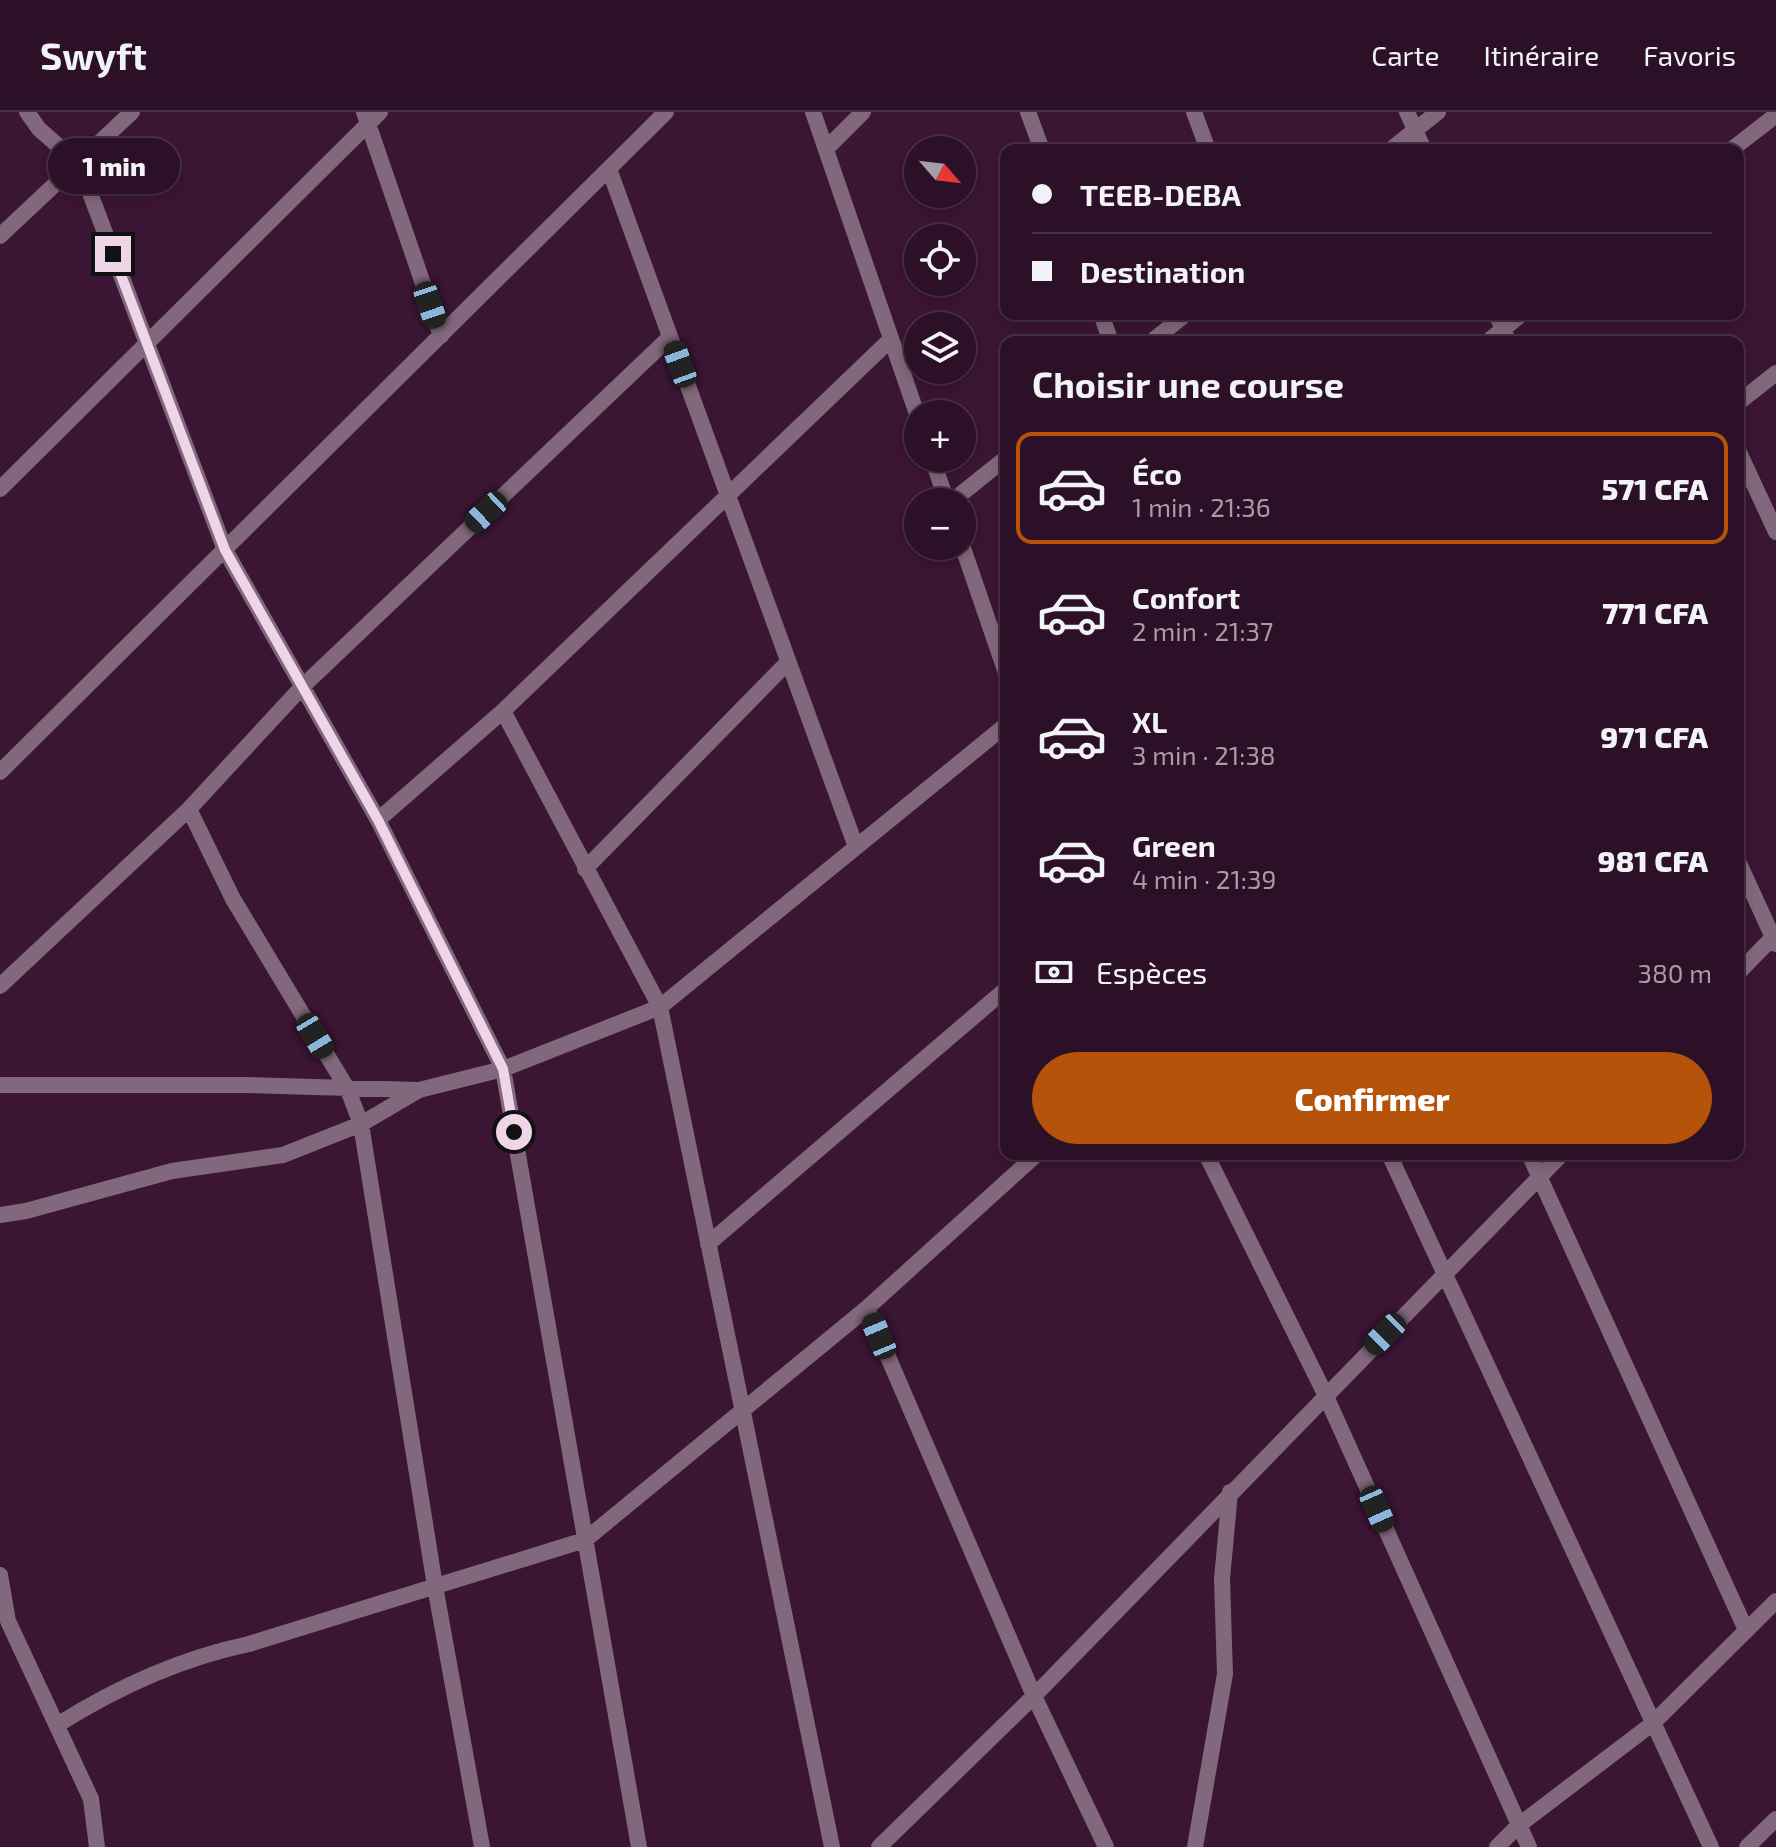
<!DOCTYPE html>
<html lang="fr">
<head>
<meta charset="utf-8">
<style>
  :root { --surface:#2c1027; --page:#381e33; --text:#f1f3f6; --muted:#a69da7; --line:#483044; --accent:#b45309 }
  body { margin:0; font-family:"Exo 2",sans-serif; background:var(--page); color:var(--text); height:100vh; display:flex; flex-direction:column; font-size:30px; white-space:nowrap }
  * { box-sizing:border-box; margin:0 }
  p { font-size:26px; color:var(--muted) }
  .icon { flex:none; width:44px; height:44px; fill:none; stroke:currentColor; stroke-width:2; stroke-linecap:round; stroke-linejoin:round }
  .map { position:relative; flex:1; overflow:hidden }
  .details { position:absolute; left:1000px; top:224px; width:744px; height:824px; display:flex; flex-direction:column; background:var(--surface); border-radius:16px; box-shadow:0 4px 12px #0003,0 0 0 2px var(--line) }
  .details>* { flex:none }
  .banner { position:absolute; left:1000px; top:32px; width:744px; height:176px; border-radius:16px; box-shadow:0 4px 12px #0003,0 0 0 2px var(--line); display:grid; align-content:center; height:176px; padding:0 32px; background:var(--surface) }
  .needle { width:52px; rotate:118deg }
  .fabs { position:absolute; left:904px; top:24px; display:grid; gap:16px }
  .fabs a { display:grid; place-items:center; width:72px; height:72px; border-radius:50%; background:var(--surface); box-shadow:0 4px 12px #0003,0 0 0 2px var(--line); font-size:40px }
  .end { position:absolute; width:36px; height:36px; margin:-18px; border:10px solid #eed5e7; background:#111; box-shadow:0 0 0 4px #111 }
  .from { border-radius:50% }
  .bubble { position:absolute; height:56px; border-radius:28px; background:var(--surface); box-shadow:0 4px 12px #0003,0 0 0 2px var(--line); font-size:26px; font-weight:800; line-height:56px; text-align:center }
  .car { position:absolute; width:24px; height:48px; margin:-24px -12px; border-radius:10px; box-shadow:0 0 6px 2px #0007; background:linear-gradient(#222 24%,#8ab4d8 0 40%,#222 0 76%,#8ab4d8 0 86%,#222 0) }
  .banner b { display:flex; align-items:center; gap:28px; height:76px; font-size:30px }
  .banner b+b { border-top:2px solid var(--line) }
  .banner i { width:20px; height:20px; background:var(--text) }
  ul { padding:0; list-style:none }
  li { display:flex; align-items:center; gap:24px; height:112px; margin:0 16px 12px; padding:0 16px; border:4px solid transparent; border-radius:16px }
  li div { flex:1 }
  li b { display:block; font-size:30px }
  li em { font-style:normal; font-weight:800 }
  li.on { border-color:var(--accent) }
  li>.icon { width:72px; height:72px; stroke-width:1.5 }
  h2 { padding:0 32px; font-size:36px; line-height:96px }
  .pay { display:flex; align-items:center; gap:20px; height:88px; padding:0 32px; font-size:30px }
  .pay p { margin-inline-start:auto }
  .primary-button { display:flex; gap:16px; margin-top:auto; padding:16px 32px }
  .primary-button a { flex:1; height:92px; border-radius:48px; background:var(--accent); color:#fff; font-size:32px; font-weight:800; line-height:92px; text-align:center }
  header { display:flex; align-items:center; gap:48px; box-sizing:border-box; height:112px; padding:0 40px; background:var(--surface); border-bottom:2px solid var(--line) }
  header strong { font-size:38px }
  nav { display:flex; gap:44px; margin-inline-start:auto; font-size:28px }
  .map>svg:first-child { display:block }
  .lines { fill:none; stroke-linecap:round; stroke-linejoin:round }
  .minor { stroke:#82687c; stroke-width:16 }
  .route { stroke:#eed5e7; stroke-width:10 }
</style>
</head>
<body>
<header>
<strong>Swyft</strong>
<nav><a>Carte</a><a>Itinéraire</a><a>Favoris</a></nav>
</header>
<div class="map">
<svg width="1776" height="1735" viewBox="0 0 1776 1735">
  <rect width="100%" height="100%" fill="#3b1534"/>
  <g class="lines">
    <!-- minor -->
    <path class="minor" d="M27 0 39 17 79 52 225 438 378 708 503 957 639 1735
      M364 0 441 224
      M813 0 918 305
      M1028 0 1042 38
      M1194 0 1208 38
      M1407 0 1424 38
      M826 37 863 0
      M1390 38 1438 0
      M1731 38 1776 3
      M609 57 856 735
      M0 124 132 0
      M1101 202 1111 230
      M1496 202 1509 230
      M1151 230 1186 202
      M1487 230 1522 202
      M1738 291 1776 261
      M1738 338 1776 420
      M932 346 947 390
      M0 377 380 0
      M951 390 1006 346
      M962 433 1006 561
      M503 599 660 895 832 1735
      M0 660 666 0
      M189 697 233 787 348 978 361 1012 435 1474 482 1735
      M378 708 503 599 891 227
      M1738 749 1776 832
      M585 757 788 550
      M1738 861 1776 822
      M0 874 189 697 302 575 670 225
      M0 973H247L418 978
      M1206 1042 1325 1282 1529 1735
      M1389 1042 1711 1735
      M1529 1042 1746 1518
      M0 1103 26 1099 172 1059 283 1043 361 1012 419 978 503 957 660 895 1006 613
      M708 1132 1006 877
      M867 1196 1034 1584 1106 1735
      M0 1463 8 1509 91 1687 97 1735
      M57 1613C116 1576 182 1546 249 1532L585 1428 867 1196 1037 1042
      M879 1735 1034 1584 1562 1042
      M1195 1735 1225 1562 1222 1467 1230 1380
      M1497 1735 1519 1713 1652 1612 1776 1489
      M1747 1735 1776 1707"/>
  </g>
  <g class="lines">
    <!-- route -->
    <path class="route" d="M113 142 225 438 378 708 503 957 514 1020"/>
  </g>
</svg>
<div class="fabs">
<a><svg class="needle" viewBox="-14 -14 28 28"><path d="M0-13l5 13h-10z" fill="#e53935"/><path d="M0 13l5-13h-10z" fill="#a69da7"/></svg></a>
<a><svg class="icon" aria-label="locate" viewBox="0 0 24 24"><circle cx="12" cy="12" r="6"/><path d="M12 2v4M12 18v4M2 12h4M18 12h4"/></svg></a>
<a><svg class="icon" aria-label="layers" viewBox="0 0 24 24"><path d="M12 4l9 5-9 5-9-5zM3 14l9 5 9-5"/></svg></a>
<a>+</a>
<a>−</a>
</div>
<i class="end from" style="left:514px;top:1020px"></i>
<i class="end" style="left:113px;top:142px"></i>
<div class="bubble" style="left:48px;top:26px;width:132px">1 min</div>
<i class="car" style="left:430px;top:193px;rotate:161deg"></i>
<i class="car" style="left:680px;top:252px;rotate:340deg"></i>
<i class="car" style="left:486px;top:400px;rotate:227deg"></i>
<i class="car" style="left:315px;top:924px;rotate:149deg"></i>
<i class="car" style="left:1385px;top:1222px;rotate:225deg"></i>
<i class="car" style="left:879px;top:1224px;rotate:337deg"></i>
<i class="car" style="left:1377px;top:1397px;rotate:156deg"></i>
<div class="banner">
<b><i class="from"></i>TEEB-DEBA</b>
<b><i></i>Destination</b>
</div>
<section class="details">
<h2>Choisir une course</h2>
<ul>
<li class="on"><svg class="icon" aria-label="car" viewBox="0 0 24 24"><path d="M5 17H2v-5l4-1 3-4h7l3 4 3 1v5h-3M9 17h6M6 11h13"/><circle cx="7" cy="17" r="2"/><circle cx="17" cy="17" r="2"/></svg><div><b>Éco</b><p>1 min · 21:36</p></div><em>571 CFA</em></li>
<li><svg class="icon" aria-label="car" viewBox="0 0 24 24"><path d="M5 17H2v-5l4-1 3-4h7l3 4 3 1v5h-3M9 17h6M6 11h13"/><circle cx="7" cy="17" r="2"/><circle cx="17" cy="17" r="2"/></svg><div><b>Confort</b><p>2 min · 21:37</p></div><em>771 CFA</em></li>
<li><svg class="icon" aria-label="car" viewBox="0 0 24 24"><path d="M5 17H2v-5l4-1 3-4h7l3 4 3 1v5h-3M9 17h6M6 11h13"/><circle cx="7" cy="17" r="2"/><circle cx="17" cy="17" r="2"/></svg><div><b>XL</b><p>3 min · 21:38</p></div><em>971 CFA</em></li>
<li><svg class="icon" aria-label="car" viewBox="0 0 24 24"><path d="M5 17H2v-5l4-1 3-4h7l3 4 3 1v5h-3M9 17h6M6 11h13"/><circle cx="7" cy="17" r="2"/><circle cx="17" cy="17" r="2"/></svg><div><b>Green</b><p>4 min · 21:39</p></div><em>981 CFA</em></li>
</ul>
<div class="pay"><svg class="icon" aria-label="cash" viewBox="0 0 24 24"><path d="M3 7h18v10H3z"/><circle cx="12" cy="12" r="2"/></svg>Espèces<p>380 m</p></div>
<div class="primary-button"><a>Confirmer</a></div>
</section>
</div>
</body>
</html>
